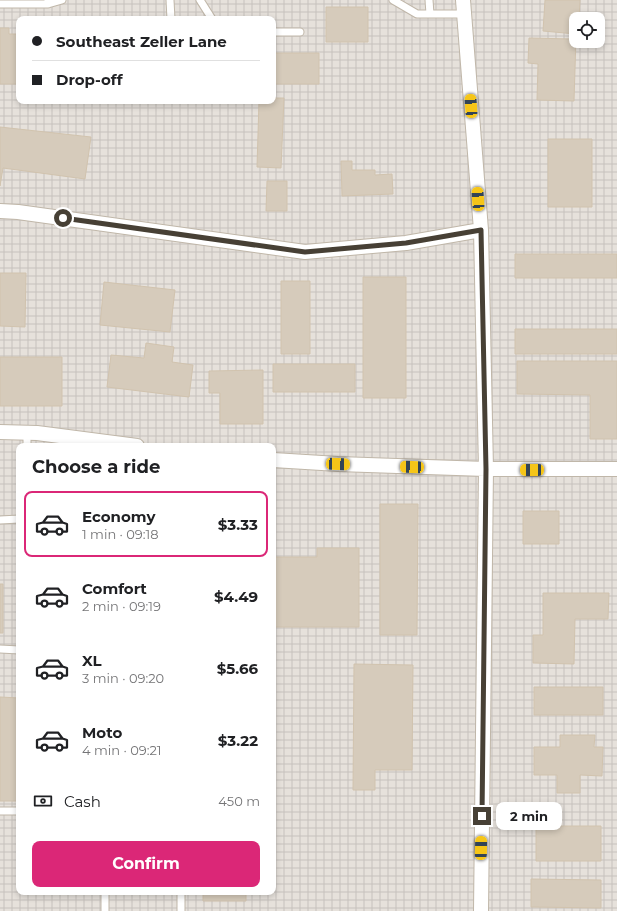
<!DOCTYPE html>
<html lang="en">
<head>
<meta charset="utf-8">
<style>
  :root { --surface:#fff; --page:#f6f6f6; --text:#202124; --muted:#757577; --line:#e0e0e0; --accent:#db2777 }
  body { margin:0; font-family:Montserrat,sans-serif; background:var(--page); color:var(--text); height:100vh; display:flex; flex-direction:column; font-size:15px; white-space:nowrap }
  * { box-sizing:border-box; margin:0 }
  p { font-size:13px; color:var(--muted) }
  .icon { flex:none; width:22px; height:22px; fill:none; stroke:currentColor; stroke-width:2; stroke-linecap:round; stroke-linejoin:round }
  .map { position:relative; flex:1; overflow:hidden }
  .panel { position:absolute; left:16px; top:443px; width:260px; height:452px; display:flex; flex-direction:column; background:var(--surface); border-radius:8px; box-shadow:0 2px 6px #0003 }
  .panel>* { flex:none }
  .hud { position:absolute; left:16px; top:16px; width:260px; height:88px; border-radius:8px; box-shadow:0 2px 6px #0003; display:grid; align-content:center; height:88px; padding:0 16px; background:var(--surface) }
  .fabs { position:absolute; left:569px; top:12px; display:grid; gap:8px }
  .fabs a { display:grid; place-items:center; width:36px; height:36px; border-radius:8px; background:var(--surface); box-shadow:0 2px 6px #0003; font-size:20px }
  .end { position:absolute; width:18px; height:18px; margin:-9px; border:5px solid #474035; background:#fff; box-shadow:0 0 0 2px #fff }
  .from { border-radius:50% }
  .bubble { position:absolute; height:28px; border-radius:8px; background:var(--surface); box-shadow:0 2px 6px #0003; font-size:13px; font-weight:700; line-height:28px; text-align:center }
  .car { position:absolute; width:12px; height:24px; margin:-12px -6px; border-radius:5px; box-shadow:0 0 3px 1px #0007; background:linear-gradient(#f5c518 24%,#345 0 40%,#f5c518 0 76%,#345 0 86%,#f5c518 0) }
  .hud b { display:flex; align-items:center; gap:14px; height:38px; font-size:15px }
  .hud b+b { border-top:1px solid var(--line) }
  .hud i { width:10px; height:10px; background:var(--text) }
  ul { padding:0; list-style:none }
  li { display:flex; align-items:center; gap:12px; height:66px; margin:0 8px 6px; padding:0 8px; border:2px solid transparent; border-radius:8px }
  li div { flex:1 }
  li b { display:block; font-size:15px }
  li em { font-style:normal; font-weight:700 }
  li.selected { border-color:var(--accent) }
  li>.icon { width:36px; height:36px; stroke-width:1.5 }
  h2 { padding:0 16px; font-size:18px; line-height:48px }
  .pay { display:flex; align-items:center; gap:10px; height:44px; padding:0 16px; font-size:15px }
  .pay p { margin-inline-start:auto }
  .cta { display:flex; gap:8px; margin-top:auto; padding:8px 16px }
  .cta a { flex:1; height:46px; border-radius:8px; background:var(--accent); color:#fff; font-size:16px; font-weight:700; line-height:46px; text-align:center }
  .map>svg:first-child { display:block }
  .industrial { fill:url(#industrial-grid); fill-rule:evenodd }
  .building { fill:#d6cbbb; stroke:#d1c3ae }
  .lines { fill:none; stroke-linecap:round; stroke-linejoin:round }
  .service-casing { stroke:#c0b7a9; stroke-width:9 }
  .minor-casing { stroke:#c0b7a9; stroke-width:16 }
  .service { stroke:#fff; stroke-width:7 }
  .minor { stroke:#fff; stroke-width:14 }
  .route { stroke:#474035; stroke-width:5 }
</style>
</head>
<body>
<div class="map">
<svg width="617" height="911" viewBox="0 0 617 911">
  <defs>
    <pattern id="industrial-grid" width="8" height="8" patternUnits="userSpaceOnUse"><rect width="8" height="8" fill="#e6e1db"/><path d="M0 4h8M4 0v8" fill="none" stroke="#c7c2bd"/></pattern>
  </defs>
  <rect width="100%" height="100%" fill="#f4efe6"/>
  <!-- industrial -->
  <path class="industrial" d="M0 0H617V911H0ZM19 19H273V101H19ZM576 19H598V41H576ZM19 446H273V892H19Z"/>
  <!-- building -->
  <path class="building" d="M545 0H580L579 19H576V34L543 31Z
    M326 7H368V42H326Z
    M0 28H9V34H19V84H0Z
    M572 37H576L574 101 537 100 538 64 528 63 529 38 572 39Z
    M273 53H319V84H273Z
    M273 98H284L281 168 257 167 259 101H273Z
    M0 127 91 137 85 179 3 168 0 186Z
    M548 139H592V207H548Z
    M341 161H352V170H375V175L392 174 393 194 342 196Z
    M267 181H287V211H266Z
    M515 254H617V278H515Z
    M0 273H26L25 327 0 326Z
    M363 277H406V398H363Z
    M281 281H310V354H281Z
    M104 282 175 290 170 332 100 325Z
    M515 329H617V354H515Z
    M146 343 174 347 172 362 193 365 189 397 107 387 111 355 144 358Z
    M0 357H62V406H0Z
    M517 361H617V439H590V395L517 394Z
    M273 364H355V392H273Z
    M263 370V424H220V393H209V371Z
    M380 504H418L417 635H380Z
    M523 511H559V544H523Z
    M317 548H359V627H273V557H317Z
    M0 584H3V633H0Z
    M543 593H609L608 619H575L574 664 533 663V635H543Z
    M354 664 413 665 412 770H375V790H353Z
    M534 687H603V715H534Z
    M0 697 19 698V801H0Z
    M560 735H595L594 747H603L602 776 580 775V793H557V775H534V747H560Z
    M536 826H601V861H536Z
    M531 879 601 880V908L531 907Z
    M203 892H246V901H203Z"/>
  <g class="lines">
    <!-- service casing -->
    <g class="service-casing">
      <path id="service" d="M170 0 171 19
        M200 0 212 19
        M393 0 417 14H464
        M429 0 430 14
        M0 4H48V0
        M48 4 62 0
        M273 32H300
        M27 446V433
        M0 520 19 519
        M0 649 19 650
        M0 811H19
        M105 911V892
        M181 911V892"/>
    </g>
    <!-- minor casing -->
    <g class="minor-casing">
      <path id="minor" d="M463 0 481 230 486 469 481 911
        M0 211 18 212 305 252 406 243 481 230
        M0 432 37 433 137 446
        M273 460 338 464 486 469H617"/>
    </g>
    <!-- service -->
    <use href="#service" class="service"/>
    <!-- minor -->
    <use href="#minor" class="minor"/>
  </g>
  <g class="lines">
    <!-- route -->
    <path class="route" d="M63 218 305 252 406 243 481 230 486 469 482 816"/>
  </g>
</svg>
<div class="fabs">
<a><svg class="icon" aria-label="locate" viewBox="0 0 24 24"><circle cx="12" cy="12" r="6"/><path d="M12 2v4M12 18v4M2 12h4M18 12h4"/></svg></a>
</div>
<i class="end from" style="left:63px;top:218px"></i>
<i class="end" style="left:482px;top:816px"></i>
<div class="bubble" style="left:496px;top:802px;width:66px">2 min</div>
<i class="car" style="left:471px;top:106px;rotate:356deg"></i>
<i class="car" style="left:478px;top:199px;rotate:356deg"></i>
<i class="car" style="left:338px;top:464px;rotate:92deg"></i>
<i class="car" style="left:412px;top:467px;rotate:272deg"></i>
<i class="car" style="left:532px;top:470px;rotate:270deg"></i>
<i class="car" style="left:481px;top:848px;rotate:1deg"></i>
<div class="hud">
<b><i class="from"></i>Southeast Zeller Lane</b>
<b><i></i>Drop-off</b>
</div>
<section class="panel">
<h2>Choose a ride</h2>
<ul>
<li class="selected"><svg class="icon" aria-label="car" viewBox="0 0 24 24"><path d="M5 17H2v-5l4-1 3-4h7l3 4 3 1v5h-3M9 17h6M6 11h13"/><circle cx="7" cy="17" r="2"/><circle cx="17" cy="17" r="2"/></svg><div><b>Economy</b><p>1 min · 09:18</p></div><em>$3.33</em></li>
<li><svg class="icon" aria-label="car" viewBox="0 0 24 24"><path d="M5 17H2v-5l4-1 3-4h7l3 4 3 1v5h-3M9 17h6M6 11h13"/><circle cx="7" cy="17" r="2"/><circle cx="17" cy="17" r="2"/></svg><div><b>Comfort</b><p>2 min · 09:19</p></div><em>$4.49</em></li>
<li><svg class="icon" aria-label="car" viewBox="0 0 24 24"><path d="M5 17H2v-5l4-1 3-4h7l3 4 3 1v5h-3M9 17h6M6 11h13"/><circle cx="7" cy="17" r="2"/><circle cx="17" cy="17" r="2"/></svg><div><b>XL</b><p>3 min · 09:20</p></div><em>$5.66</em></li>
<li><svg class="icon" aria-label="car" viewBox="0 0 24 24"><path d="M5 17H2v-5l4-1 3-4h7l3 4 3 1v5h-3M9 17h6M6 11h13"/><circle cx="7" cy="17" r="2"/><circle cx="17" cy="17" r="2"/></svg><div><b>Moto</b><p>4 min · 09:21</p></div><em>$3.22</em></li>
</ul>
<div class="pay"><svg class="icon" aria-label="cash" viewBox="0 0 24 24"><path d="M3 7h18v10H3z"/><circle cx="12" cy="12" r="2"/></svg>Cash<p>450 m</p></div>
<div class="cta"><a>Confirm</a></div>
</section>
</div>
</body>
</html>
